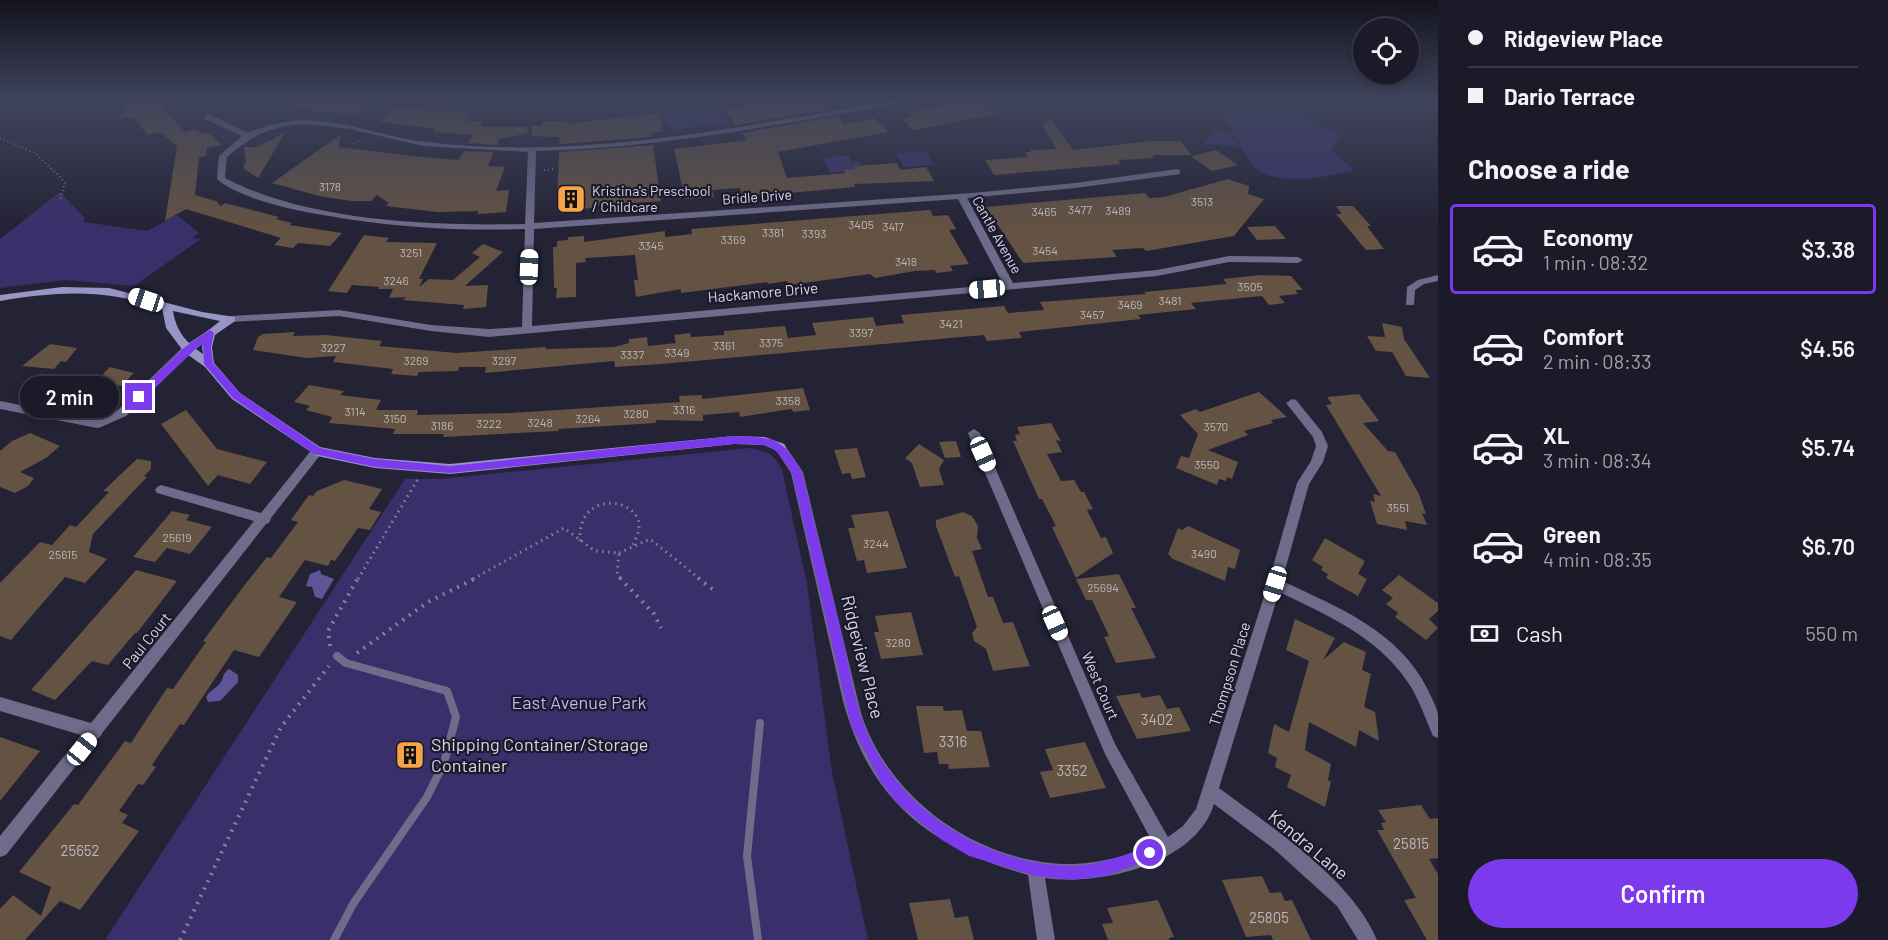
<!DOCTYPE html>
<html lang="en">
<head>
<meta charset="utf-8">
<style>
  :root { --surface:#1b1a28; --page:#242330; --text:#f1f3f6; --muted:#a0a1a8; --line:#393845; --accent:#7c3aed }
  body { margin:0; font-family:Barlow,sans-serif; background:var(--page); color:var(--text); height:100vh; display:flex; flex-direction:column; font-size:22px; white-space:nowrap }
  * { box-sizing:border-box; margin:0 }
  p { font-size:20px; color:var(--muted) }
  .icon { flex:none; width:33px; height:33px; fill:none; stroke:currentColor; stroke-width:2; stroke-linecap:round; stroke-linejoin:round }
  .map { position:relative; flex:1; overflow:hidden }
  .panel { display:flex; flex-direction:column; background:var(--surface); width:450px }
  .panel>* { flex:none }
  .top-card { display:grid; align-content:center; height:132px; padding:0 30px; background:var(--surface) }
  .controls { position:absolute; left:1353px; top:18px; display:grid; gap:12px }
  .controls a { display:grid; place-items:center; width:66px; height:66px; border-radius:50%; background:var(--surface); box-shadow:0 3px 9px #0003,0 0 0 2px var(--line); font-size:30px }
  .end { position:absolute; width:27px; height:27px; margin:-14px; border:8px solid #7c3aed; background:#fff; box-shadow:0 0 0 3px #fff }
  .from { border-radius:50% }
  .bubble { position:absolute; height:42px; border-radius:21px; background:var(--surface); box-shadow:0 3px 9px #0003,0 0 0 2px var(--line); font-size:20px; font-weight:600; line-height:42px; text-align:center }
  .car { position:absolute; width:18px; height:36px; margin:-18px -9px; border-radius:8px; box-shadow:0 0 4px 2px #0007; background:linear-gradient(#fff 24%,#345 0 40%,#fff 0 76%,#345 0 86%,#fff 0) }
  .top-card b { display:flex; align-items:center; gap:21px; height:57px; font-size:22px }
  .top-card b+b { border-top:2px solid var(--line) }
  .top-card i { width:15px; height:15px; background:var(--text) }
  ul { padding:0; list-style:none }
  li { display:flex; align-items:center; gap:18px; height:90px; margin:0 12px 9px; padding:0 18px; border:3px solid transparent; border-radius:6px }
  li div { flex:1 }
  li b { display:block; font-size:22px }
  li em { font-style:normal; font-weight:600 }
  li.on { border-color:var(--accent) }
  li>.icon { width:54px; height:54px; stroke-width:1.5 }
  h2 { padding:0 30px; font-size:27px; line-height:72px }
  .pay { display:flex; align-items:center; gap:15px; height:66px; padding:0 30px; font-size:22px }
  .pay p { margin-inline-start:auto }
  .button { display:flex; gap:12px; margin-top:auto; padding:12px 30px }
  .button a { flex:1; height:69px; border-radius:36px; background:var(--accent); color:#fff; font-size:24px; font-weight:600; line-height:69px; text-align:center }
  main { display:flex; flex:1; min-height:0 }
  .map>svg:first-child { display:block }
  .green { fill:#392f6b }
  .water { fill:#5d5597 }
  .building { fill:#645242 }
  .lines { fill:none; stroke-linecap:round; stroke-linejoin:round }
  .path-far2 { stroke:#868594; stroke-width:2; stroke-dasharray:1 3; stroke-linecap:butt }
  .path-far1 { stroke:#868594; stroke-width:3; stroke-dasharray:1.5 4.5; stroke-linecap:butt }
  .path { stroke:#868594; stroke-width:4; stroke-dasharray:2 6; stroke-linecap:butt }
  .lane { stroke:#6e6c8a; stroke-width:8 }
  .street { fill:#6e6c8a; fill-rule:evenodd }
  .secondary { fill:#9894c5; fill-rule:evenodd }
  .route { fill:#7c3aed }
  .labels { text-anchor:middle; stroke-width:4.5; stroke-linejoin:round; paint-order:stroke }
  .number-label { font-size:12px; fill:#bbb6bc }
  .far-poi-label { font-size:14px; fill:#d8d8e4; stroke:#1b192b; text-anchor:start }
  .far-street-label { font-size:14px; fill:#d8d8e4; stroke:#1b192b }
  .street-label { font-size:15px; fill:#d8d8e4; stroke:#1b192b }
  .near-number-label { font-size:15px; fill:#bbb6bc }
  .near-street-label { font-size:18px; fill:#d8d8e4; stroke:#1b192b }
  .near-park-label { font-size:18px; fill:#bcb8f1; stroke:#1b192b }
  .near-poi-label { font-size:18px; fill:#d8d8e4; stroke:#1b192b; text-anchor:start }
</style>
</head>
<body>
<main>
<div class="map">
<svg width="1438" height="940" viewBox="0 0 1438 940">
  <rect width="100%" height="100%" fill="#242235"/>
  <!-- green -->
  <path class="green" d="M657 99H713L730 123 672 130Z
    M1214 99H1278L1342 136 1331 150 1354 170C1326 176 1285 187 1258 170 1247 162 1222 113 1214 99Z
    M1215 130 1229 131 1240 147 1209 144 1197 150Z
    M926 151 934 165 904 167 896 153Z
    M836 155 849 156 851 162 860 161 863 168 830 173 824 158Z
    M60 192 84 217V222L147 231 177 215 199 233 192 238 201 239 134 286 66 280 0 288V239Z
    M750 448C767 451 774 454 782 470L807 584 832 772 868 940H105L405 479H440Z"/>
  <!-- water -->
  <path class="water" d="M320 570 321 574 334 579 322 599 315 597 312 587 306 586 310 574Z
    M229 669 238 675V682L220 701 208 702 206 697C210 690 217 688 221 682 224 676 223 673 229 669Z"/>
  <!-- building -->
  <path class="building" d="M133 99H154L185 132 195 129 202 134 207 132 222 145 207 148 206 156 199 157 195 195 216 201 221 206 225 203 279 217 276 219 292 223 290 225 342 233 330 246 298 243 293 248 274 245 281 238 186 209 165 221 177 146 160 132 148 135 133 117 119 118Z
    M294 99H367L355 114 293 109Z
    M789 99H825L832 109 736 125 725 110Z
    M980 100 995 114 913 130 901 118 912 116 908 112Z
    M393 108 471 112 467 121 482 122 480 127H527L528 133 499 139 497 145 468 143 473 135 434 132 435 129 381 122Z
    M659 113 663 131 651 133V137L559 144 560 137 532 136 531 126H542L543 121H567L566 124Z
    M838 116 843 124 875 118 888 132 778 152 787 178 845 173 844 170 855 169 854 166 897 163 900 170 926 167 934 181 854 184 855 187 778 194 742 195 740 188 712 190 714 197 685 199 674 149 747 140 742 133Z
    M1051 119 1073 150 1149 141H1181L1191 155H1152L1154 158 1118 160 1121 164 994 175 985 160 1028 157 1025 152H1031L1030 150 1057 149 1042 125Z
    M285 133 258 178 243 168 246 161 244 147H257Z
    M340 135 339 147 421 157 458 160 464 151 494 152 488 166 505 167 496 191 509 190 506 212 478 214V211L437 212 386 206 389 203 377 195 371 201H351L319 196 272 183Z
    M653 145 661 201 592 206V208L562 211 561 197 557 198 559 152Z
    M1216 150 1238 165 1212 171 1191 156Z
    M1228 179 1249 186 1248 194 1264 199 1234 236 1146 251 1143 248 1112 250 1117 257 1023 263 986 207 1145 193 1149 198 1164 197Z
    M1336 206H1353L1371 226H1367L1384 249 1366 250 1336 214H1342Z
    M930 210 933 216 948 215 956 229 949 230 969 264 950 266 953 271 936 273 935 270 915 271 875 278 870 274 789 285 787 281 768 284 767 282 681 293V289L636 297 634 280H638L635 255 585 258 586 262 576 263V297L556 298 557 288H554L553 247H557V241L568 240V237L584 236V242L665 231V237L692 234 691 229Z
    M1275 226 1286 239 1257 240 1247 227Z
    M364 235 389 238 386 242 437 243 419 279H423L419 287 429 279 453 280 480 257 472 253 483 244 503 252 465 286 488 285 486 307 463 309 464 305 403 300 406 297 389 298 393 289H378L379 287 352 285 347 293 328 291Z
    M1260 275 1291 276 1303 290H1295L1298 294 1279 296 1285 303 1269 305 1262 296 1191 303 1196 309 1138 315 1141 319 1019 332 1022 338 987 341 984 335 662 364 615 367 614 361 485 373 486 367H459L458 371 419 372 417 376 391 374 393 369 333 362 336 356 307 358 253 350 258 337 263 334 295 332 293 336 326 335 382 341 379 346 456 353 546 347V349L614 347 629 343V339L647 337 648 346 676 343 674 335 690 333 691 337 724 335V331L785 326 788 338 816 335 812 323 873 317 876 326 904 323 901 315 1004 306 1008 313 1044 310 1040 302 1146 294 1144 292 1227 284 1223 279Z
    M1382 323 1402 327 1404 339 1430 378 1406 376 1392 352 1376 351 1367 336 1385 337Z
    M50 344 77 348 66 362 61 361 54 369 22 366Z
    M110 367 134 373 121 386 97 380Z
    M309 385 344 391 340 395 381 400 376 410H418L417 415 511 413 680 402 679 396 702 395V399L803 388 810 410 793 412 792 409 740 417 739 412 703 415V421L656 420V423L559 429 558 431 443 437 444 434H393L395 429 329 423 332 417 306 410 310 406 294 402Z
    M1259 392 1287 417 1271 420 1273 423 1244 431 1248 435 1208 450 1238 462 1232 479 1227 477 1226 481 1219 479 1217 485 1176 468 1181 456 1189 458 1198 434 1180 415 1196 409 1200 412Z
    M1359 394 1379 421 1363 423 1388 451 1395 452 1419 494 1426 514 1422 513 1427 525 1405 521 1407 530 1377 524 1370 501 1375 502 1373 494 1381 496 1326 405 1332 404 1327 397Z
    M186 410 217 449 267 462 250 484 218 475 208 486 161 424Z
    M1051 423 1061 441 1056 440 1062 452 1047 454 1061 481 1074 480 1081 492H1084L1093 509 1087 510 1101 538 1106 537 1113 553 1076 578 1052 527 1056 526 1042 499H1039L1013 441H1017L1015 435 1020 434 1017 427Z
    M30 433 60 446 46 458 20 472 34 478 28 486 15 493 0 487V451L12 441Z
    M956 441 961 457 945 458 939 442Z
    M919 444 944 460 939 469 944 485 920 487 912 463 905 458Z
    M857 448 866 477 852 479 850 473 842 474 834 450Z
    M137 459 151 461V469L144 476 147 477 93 534 89 552 107 559 85 583 65 577 11 640 0 636V583L40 542 52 545 70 525 76 527 109 492 103 491Z
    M344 480 382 489 369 509 381 512 370 530 358 528 335 561 331 560 328 566 305 560 279 597 297 602 259 657 234 650 184 725 180 724 152 765 156 767 143 785 138 784 119 811 128 815 122 823 139 831 80 910 60 901 25 940H0V909L13 895 41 916 51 887 19 872 74 804 78 805 125 741 131 743 167 688 173 689 206 642 203 641 243 587 267 557 271 558 298 522 291 520 309 495 313 496 317 491Z
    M172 511 190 515 186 520 212 527 190 554 167 548 155 562 133 557Z
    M888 511 907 568 867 573 864 560 857 561 848 528H855L851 515Z
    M963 512 972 516 978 526 977 538 982 549 972 551 988 597H993L1003 623 1013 622 1030 666 993 671 986 649 974 641 972 633 977 627 959 576 955 577 936 526V520Z
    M1188 526 1240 550 1235 569 1228 567 1225 581 1173 559 1168 554 1178 528 1182 530Z
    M1325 538 1365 561 1358 574 1367 579 1358 596 1326 578 1328 574 1321 570 1323 567 1312 560Z
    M136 570 177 581 137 633H135L108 665 92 661 55 700 31 690Z
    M1119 574 1136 608H1131L1156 658 1116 663 1104 637 1109 636 1092 600H1086L1076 579Z
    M1399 575 1438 603V611L1429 619 1438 628 1426 640 1395 617 1398 613 1386 604 1393 598 1382 590Z
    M911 612 923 655 881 659 874 632H879L875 616Z
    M1295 619 1335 638 1323 660 1344 642 1366 652 1362 670 1371 674 1364 707 1375 712 1379 741 1359 730 1356 747 1309 722 1305 750 1331 764 1328 780 1331 782 1325 807 1287 787 1291 775 1275 767 1277 758 1268 753 1274 724 1289 732 1309 661 1286 650Z
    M1140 693 1142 698 1160 695 1167 709 1179 707 1191 731 1137 739 1116 696Z
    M916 706H943L944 711 962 710 967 731H981L990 767 949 769 948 764H939L937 752 924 753Z
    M0 737 40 751 0 801Z
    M1085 742 1106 788 1050 798 1040 772 1053 770 1045 749Z
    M1421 805 1430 819 1438 818V858L1429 859 1438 874V940H1427L1404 900 1416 898 1377 830H1384L1381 823 1386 822 1378 810Z
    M1262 876 1270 893 1281 892 1285 901 1292 900 1311 940H1273L1271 935 1246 937 1222 880Z
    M950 899 955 918 968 916 974 940H918L909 903Z
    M1158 900 1174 937 1169 938V940H1108L1102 924 1113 923 1107 908Z"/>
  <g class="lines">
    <!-- path-far2 -->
    <path class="path-far2" d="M720 99 706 107 722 121
      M0 138 35 153 65 182 60 200
      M354 144 360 139
      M544 170 556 169"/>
    <!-- path-far1 -->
    <path class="path-far1" d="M580 541C577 488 641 498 639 527 639 533 635 540 633 545
      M619 553 650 539 700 579
      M358 579 418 479
      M473 579 564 528 595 551 619 553 617 575 621 579"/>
    <!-- path -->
    <path class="path" d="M620 578 654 614 661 628
      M698 578 715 591
      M330 646 328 631 358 578
      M357 653 428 602 476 578
      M180 940 281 727 329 666"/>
    <!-- lane -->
    <path class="lane" d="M334 940 353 904 427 797 444 763 456 717 447 691 346 663 337 656
      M758 940 747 856 760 723"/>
    <!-- street -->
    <path class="street" d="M901 99H916L912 101C787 123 663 148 536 151L534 223 972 193 1075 183 1177 169 1180 170V174L1075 188 967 198 1013 283 1157 270 1229 256 1298 257 1303 260 1298 263 1229 262 1157 276 489 337 431 331 339 316 231 322 226 319 231 316 339 310 431 325 489 329 522 327 525 229C465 231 406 228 347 219 315 214 283 209 253 198 241 193 227 188 217 179L219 156 242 136 205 119V115H211L248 133C315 103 360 134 426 142 584 161 744 126 901 99ZM308 124 350 129 423 146 528 152 525 224C432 226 309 222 225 178L227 157C256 133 270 126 308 124ZM958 199 1003 284 532 326 534 229Z
      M1438 275V281L1424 284 1415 290 1414 305H1406L1407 287 1418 280Z
      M210 329 215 333 214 335 192 352 126 416 101 427 97 428 0 409V401L96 420 118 410 184 346Z
      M1292 399 1296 400 1322 432 1328 446 1323 462 1309 484 1282 581C1338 607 1399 631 1428 690 1431 697 1437 707 1438 715 1438 723 1438 731 1438 738L1433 736C1425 718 1419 698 1407 681 1376 636 1327 615 1279 592L1219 788C1271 827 1352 879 1377 940H1358L1337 906 1274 849 1214 804C1196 864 1100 886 1045 878L1055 940H1037L1028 875C931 848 870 801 843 701L791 473 774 447 780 442 784 444 803 472 861 713C889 801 981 865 1074 864 1101 863 1129 855 1154 845L1105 754 968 433 974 429 980 433 1115 744 1168 837 1183 826 1196 809 1268 584 1297 483 1311 461 1316 446 1313 437 1286 403Z
      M317 446 323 451 321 454 271 518 269 523 266 524 103 732 100 737 97 739 6 855 0 857V836L81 735 0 711V697L91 723 254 521 157 493 155 490 157 487 161 485 261 513 313 448Z"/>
    <!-- secondary -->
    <path class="secondary" d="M62 287 109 288 202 312 235 317V321L215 335 212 347 214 363 240 393 320 447 375 458 450 464 734 436 765 437 784 444 786 447 780 452 764 445 734 444 450 474 375 468 317 456 232 399 205 367 184 352 166 328 162 308C102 289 61 291 0 301V295ZM173 311 220 321 205 333 202 347 203 354C186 343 176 331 173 311Z"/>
  </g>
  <!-- sky -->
  <linearGradient id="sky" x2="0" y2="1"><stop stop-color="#14131d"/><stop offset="0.43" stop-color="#3f445c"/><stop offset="1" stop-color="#3f445c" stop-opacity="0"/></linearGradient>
  <rect width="1438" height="230" fill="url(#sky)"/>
  <!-- route -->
  <path class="route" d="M210 330 214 333 211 347 213 363 240 393 320 448 375 459 450 466 734 436C774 438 781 436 802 472 816 529 830 587 844 644 850 670 854 698 863 723 895 808 982 864 1071 866 1099 866 1124 855 1150 846L1155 848V858L1105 876 1072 880 1035 876 969 856 942 840 898 804 881 782 851 725 792 473C772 441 770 445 734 444L450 473 375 467 314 454 233 398 204 364 203 342 142 400H135V395L185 347Z"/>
  <!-- icons -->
  <defs>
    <g id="building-square" transform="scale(1.5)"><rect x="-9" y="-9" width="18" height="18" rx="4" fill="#f6a247" stroke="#1b192b"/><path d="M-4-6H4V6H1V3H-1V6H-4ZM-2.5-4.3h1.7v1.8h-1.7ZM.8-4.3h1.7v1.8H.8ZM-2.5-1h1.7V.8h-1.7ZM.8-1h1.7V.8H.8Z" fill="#111"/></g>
  </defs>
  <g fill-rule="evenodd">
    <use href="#building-square" x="571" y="199"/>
    <use href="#building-square" x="410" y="755"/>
  </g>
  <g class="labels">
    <!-- number labels -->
    <g class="number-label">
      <text x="330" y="191">3178</text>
      <text x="1202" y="206">3513</text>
      <text x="1080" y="214">3477</text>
      <text x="1118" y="215">3489</text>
      <text x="1044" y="216">3465</text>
      <text x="861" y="229">3405</text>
      <text x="893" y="231">3417</text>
      <text x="773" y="237">3381</text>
      <text x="814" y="238">3393</text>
      <text x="733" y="244">3369</text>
      <text x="651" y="250">3345</text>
      <text x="1045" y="255">3454</text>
      <text x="411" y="257">3251</text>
      <text x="906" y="266">3418</text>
      <text x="396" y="285">3246</text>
      <text x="1250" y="291">3505</text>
      <text x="1170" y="305">3481</text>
      <text x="1130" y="309">3469</text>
      <text x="1092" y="319">3457</text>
      <text x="951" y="328">3421</text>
      <text x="861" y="337">3397</text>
      <text x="771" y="347">3375</text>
      <text x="724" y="350">3361</text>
      <text x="333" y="352">3227</text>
      <text x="677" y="357">3349</text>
      <text x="632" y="359">3337</text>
      <text x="416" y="365">3269</text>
      <text x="504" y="365">3297</text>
      <text x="788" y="405">3358</text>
      <text x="684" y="414">3316</text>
      <text x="355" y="416">3114</text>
      <text x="636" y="418">3280</text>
      <text x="395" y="423">3150</text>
      <text x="588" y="423">3264</text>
      <text x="540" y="427">3248</text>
      <text x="489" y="428">3222</text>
      <text x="442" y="430">3186</text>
      <text x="1216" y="431">3570</text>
      <text x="1207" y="469">3550</text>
      <text x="1398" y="512">3551</text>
      <text x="177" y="542">25619</text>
      <text x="876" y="548">3244</text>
      <text x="1204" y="558">3490</text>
      <text x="63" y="559">25615</text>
      <text x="1103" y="592">25694</text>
      <text x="898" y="647">3280</text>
    </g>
    <!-- far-poi labels -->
    <g class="far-poi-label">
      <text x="592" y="196">Kristina's Preschool<tspan x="592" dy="16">/ Childcare</tspan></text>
    </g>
    <!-- far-street labels -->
    <g class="far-street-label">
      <text transform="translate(757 197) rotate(-4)" y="5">Bridle Drive</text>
      <text transform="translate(997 235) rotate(61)" y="5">Cantle Avenue</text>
    </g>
    <!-- street labels -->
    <g class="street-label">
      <text transform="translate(763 293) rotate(-5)" y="5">Hackamore Drive</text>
      <text transform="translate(147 641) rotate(-51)" y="5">Paul Court</text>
      <text transform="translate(1230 674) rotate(-73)" y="5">Thompson Place</text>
      <text transform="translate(1100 686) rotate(67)" y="5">West Court</text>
    </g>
    <!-- near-number labels -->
    <g class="near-number-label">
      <text x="1157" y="725">3402</text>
      <text x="953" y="747">3316</text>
      <text x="1072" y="776">3352</text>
      <text x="1411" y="849">25815</text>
      <text x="80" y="856">25652</text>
      <text x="1269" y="923">25805</text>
    </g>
    <!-- near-street labels -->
    <g class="near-street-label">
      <text transform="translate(862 657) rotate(76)" y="6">Ridgeview Place</text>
      <text transform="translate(1308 845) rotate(40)" y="6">Kendra Lane</text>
    </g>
    <!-- near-park labels -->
    <g class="near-park-label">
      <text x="579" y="709">East Avenue Park</text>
    </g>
    <!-- near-poi labels -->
    <g class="near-poi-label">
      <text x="431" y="751">Shipping Container/Storage<tspan x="431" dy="21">Container</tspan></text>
    </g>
  </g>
</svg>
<div class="controls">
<a><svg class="icon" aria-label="locate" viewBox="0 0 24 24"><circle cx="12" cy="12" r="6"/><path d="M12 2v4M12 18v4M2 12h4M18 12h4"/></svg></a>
</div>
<i class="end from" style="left:1150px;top:853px"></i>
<i class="end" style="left:139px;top:397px"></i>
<div class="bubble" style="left:20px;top:376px;width:99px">2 min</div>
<i class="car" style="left:529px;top:267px;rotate:2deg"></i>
<i class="car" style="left:987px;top:289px;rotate:265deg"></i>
<i class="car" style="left:146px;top:300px;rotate:288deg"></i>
<i class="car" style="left:983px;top:454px;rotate:156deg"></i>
<i class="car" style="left:1275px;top:584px;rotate:197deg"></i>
<i class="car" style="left:1055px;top:623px;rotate:156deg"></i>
<i class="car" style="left:82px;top:749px;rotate:39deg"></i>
</div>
<section class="panel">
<div class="top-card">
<b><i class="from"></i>Ridgeview Place</b>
<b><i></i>Dario Terrace</b>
</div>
<h2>Choose a ride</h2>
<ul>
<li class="on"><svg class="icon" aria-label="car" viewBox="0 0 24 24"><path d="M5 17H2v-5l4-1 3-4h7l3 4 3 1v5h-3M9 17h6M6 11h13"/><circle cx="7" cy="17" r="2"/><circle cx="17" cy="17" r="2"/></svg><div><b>Economy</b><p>1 min · 08:32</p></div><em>$3.38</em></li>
<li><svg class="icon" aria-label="car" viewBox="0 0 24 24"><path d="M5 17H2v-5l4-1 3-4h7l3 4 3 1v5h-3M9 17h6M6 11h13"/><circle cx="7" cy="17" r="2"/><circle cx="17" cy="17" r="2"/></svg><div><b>Comfort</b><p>2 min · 08:33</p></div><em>$4.56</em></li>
<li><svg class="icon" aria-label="car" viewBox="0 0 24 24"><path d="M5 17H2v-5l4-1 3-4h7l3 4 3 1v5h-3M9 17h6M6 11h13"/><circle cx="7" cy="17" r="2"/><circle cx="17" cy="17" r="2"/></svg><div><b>XL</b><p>3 min · 08:34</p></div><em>$5.74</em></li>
<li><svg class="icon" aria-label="car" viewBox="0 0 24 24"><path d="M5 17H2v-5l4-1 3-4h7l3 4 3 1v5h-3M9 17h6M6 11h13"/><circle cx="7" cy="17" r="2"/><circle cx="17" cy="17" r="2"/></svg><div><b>Green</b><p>4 min · 08:35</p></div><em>$6.70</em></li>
</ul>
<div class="pay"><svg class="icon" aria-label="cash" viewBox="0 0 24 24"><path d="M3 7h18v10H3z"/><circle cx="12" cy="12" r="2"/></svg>Cash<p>550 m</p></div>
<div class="button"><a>Confirm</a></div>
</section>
</main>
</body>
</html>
